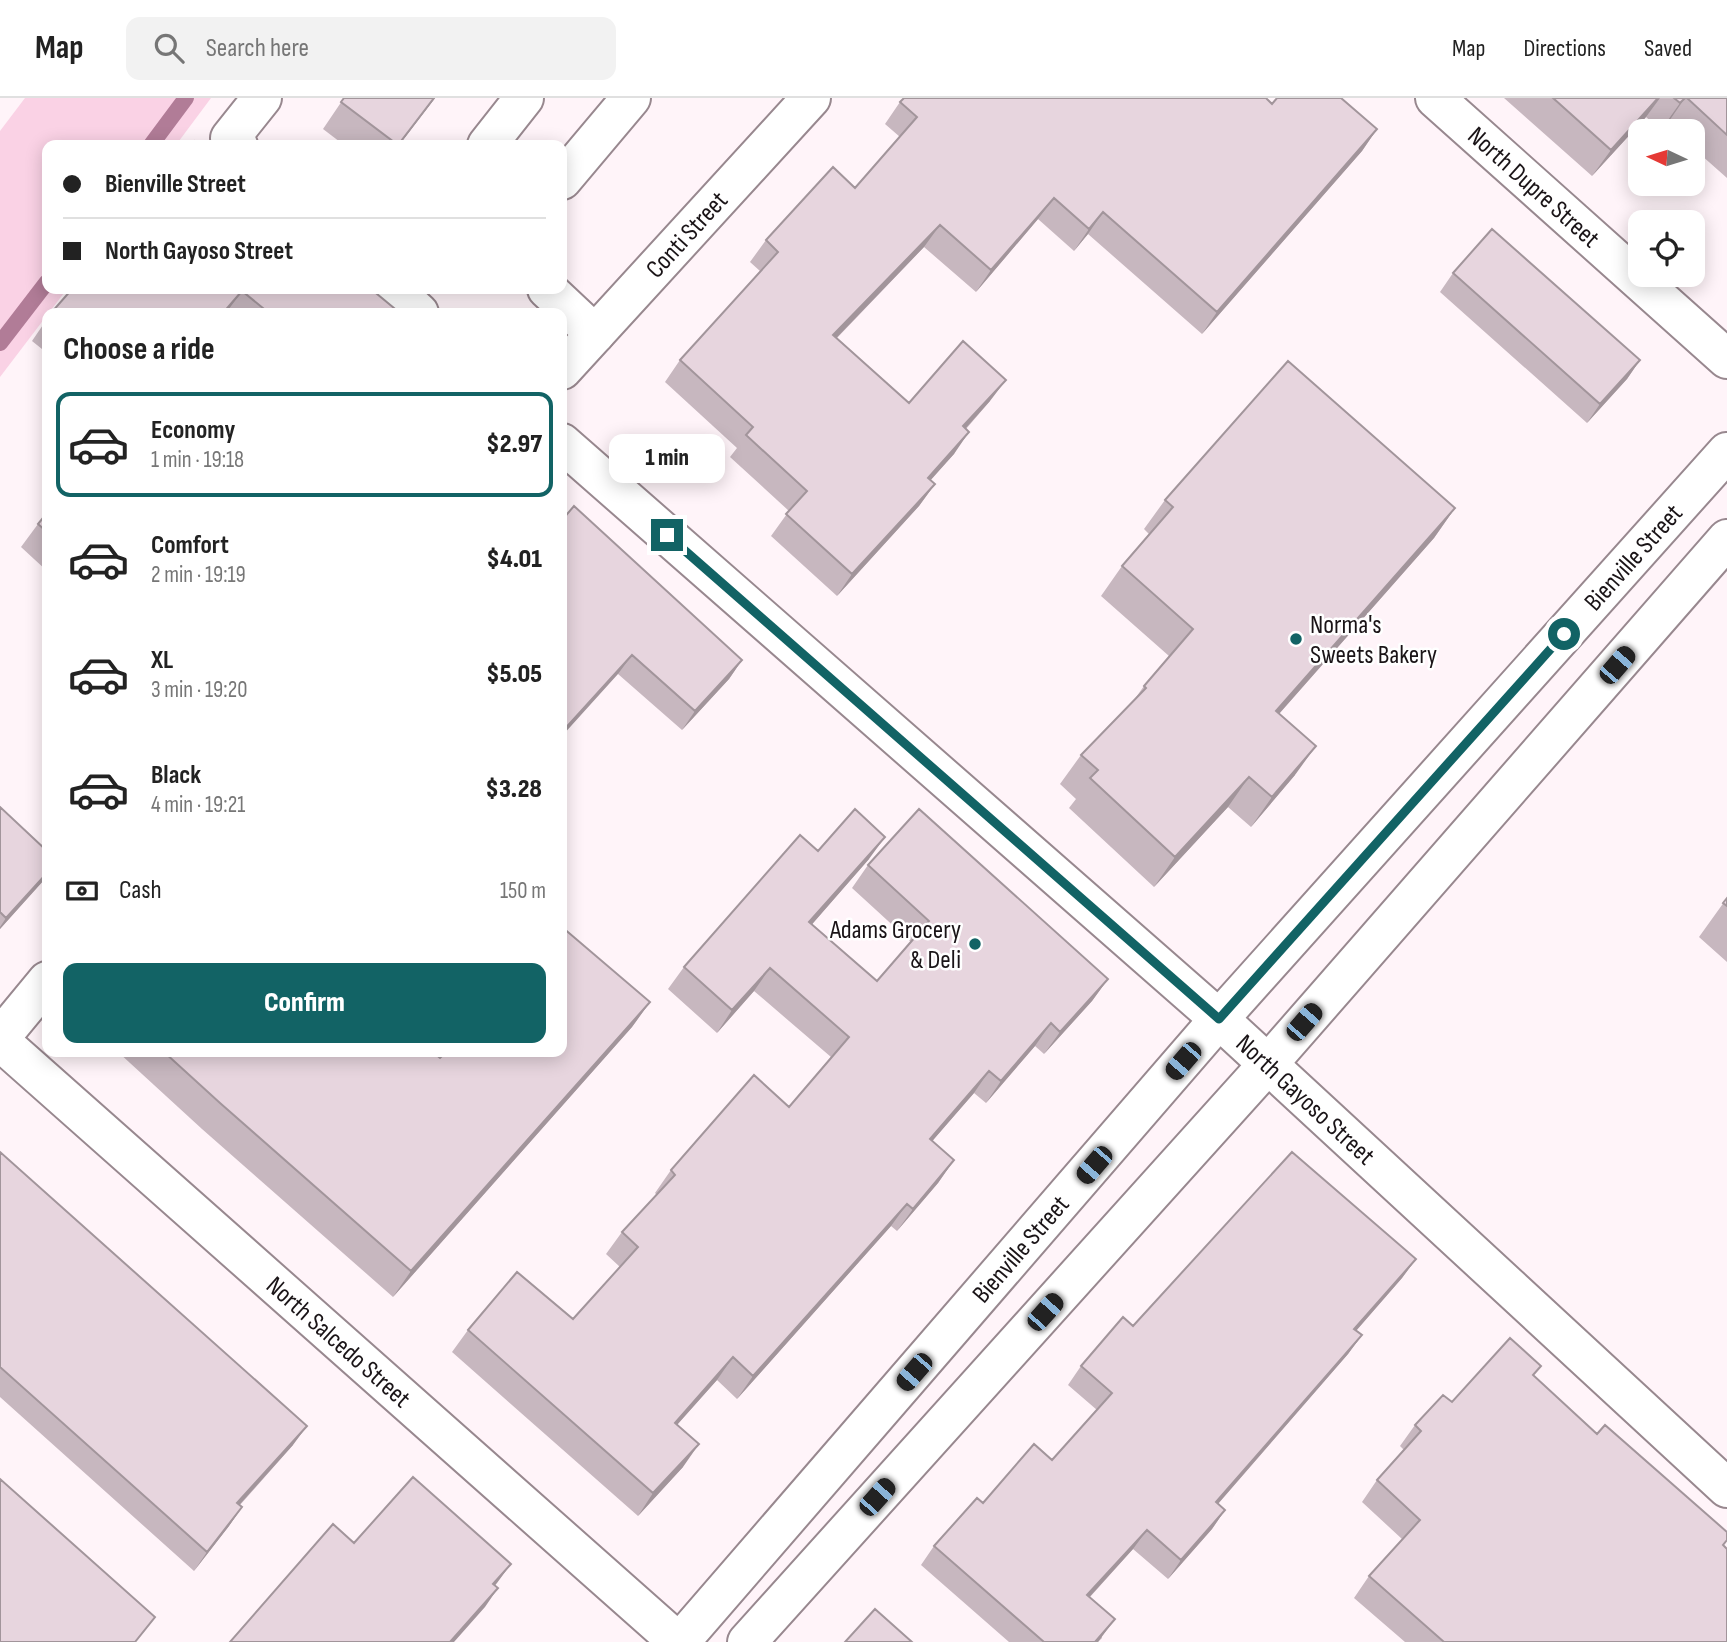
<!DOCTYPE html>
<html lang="en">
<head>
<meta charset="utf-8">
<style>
  :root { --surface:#fff; --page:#f2f2f2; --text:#222; --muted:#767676; --line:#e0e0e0; --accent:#126365 }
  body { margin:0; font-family:"Sofia Sans Condensed",sans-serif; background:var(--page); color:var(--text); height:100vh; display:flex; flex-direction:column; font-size:26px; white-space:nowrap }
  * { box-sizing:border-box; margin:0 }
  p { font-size:23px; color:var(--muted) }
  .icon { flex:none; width:38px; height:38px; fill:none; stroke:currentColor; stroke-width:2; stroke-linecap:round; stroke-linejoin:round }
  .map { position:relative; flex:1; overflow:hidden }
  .sheet { position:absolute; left:42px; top:210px; width:525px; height:749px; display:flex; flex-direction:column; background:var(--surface); border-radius:14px; box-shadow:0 4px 18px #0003 }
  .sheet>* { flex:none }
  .guide { position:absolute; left:42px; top:42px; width:525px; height:154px; border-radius:14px; box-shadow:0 4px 18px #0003; display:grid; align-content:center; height:154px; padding:0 21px; background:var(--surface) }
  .needle { width:46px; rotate:274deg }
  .buttons { position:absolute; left:1628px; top:21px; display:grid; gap:14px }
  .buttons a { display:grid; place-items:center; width:77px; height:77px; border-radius:14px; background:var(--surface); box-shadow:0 4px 18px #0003; font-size:35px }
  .end { position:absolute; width:32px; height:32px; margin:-16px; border:9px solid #126365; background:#fff; box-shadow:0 0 0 4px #fff }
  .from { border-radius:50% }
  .bubble { position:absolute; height:49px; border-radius:14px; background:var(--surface); box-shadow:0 4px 18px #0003; font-size:23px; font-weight:800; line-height:49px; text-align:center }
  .car { position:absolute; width:21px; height:42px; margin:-21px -10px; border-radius:9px; box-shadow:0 0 5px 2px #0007; background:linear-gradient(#222 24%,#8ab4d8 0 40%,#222 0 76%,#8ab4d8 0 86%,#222 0) }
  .guide b { display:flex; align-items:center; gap:24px; height:66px; font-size:26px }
  .guide b+b { border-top:2px solid var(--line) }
  .guide i { width:18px; height:18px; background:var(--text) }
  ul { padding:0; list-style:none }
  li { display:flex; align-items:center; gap:21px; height:105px; margin:0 14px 10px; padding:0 7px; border:4px solid transparent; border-radius:14px }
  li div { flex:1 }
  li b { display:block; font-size:26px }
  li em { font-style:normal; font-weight:800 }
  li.selected { border-color:var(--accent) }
  li>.icon { width:63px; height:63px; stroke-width:1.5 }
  h2 { padding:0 21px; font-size:32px; line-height:84px }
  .pay { display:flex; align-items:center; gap:18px; height:77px; padding:0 21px; font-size:26px }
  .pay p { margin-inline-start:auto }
  .action { display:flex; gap:14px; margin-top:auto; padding:14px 21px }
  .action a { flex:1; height:80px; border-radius:14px; background:var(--accent); color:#fff; font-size:28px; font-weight:800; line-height:80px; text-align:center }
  header { display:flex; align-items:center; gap:42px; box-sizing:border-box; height:98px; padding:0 35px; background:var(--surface); border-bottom:2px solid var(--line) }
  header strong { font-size:33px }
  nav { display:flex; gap:38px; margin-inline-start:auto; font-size:24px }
  .search { width:490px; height:63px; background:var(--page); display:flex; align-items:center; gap:18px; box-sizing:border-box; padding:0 24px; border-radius:14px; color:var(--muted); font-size:26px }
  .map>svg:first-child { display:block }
  .green { fill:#fad2e5 }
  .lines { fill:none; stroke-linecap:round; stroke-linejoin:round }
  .stream { stroke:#b17c97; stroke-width:16 }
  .minor-casing { stroke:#98888f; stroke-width:42 }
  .minor { stroke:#fff; stroke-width:38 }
  .wall { fill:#c7b7bf }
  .shaded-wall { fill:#a2959b }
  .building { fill:#e7d5de; stroke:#a2959b; stroke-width:2 }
  .route { stroke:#126365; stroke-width:9 }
  .poi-dot { fill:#126365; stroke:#fff; stroke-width:2.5 }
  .labels { text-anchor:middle; stroke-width:5; stroke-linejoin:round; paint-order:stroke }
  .street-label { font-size:26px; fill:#1a1417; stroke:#fff }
  .poi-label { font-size:26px; fill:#1a1417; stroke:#fff; text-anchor:start }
</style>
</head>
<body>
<header>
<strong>Map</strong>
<div class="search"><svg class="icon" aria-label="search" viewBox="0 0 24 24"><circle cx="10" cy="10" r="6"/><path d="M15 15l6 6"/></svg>Search here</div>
<nav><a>Map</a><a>Directions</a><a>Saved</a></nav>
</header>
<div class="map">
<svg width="1727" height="1544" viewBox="0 0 1727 1544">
  <rect width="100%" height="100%" fill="#fff4f9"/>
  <!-- green -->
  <path class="green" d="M25 0H211L176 47H47V191H67L0 279V33Z"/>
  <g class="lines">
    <!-- stream -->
    <path class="stream" d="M151 47 186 0
      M0 245 47 184"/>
    <!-- minor casing -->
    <g class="minor-casing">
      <g id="minor">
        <path id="s1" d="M1435 0 1727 261"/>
        <path d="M238 47 230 40 262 0"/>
        <path d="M487 47 524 0"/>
        <path d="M562 82 631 0"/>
        <path d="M393 191 419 215"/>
        <path d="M547 191 595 236"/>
        <path id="s2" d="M562 272 811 0"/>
        <path id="s3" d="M562 345 1219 921 1727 1390"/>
        <path d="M0 940 47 883"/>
        <path id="s4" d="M0 943 678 1544"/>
        <path id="s5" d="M680 1544 1219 921 1727 354"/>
        <path d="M747 1544 1268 966 1727 441"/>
      </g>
    </g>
    <!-- minor -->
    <use href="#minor" class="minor"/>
  </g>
  <!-- wall -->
  <path class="wall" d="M344 0H435L399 47H344L323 31Z
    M1504 0H1727V80L1692 49V33H1675L1667 26 1661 32 1646 19 1592 78Z
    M900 4 1272 6 1377 31 1362 53 1202 236 1088 136 1074 153 1038 121 976 194 924 149 837 240 909 305 990 303 966 331 954 356 930 382 935 386 919 408 837 498 771 438 789 413 730 359 737 350 665 284 680 262 760 173 750 164 766 142 855 90 900 39 885 26Z
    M1453 175 1640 262 1627 281 1587 325 1440 194Z
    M72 191H371L400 215H51Z
    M47 221V255L32 243Z
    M1165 402 1455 410 1434 440 1279 616 1295 677 1251 729 1228 709 1154 789 1069 710 1076 701 1060 686 1081 657 1134 602 1144 588 1169 558 1101 498 1122 468 1149 436 1144 431Z
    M47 415V473L21 449 38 426Z
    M562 422 742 562 729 581 682 632 618 576Z
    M0 709 47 753V778L0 831Z
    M818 753 869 761 812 826 877 883 911 844 852 790 868 767 1108 881 1092 903 1044 956 1035 948 986 1005 974 995 932 1043 954 1062 938 1085 897 1133 891 1128 737 1301 717 1282 677 1327 683 1369 638 1418 452 1254 468 1232 573 1221 620 1169 606 1156 622 1134 657 1097 655 1095 671 1072 789 1009 831 959 754 893 717 935 668 891 684 869Z
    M1727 800V864L1699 839Z
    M650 904 632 929 393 1199 202 1031 118 954H433L440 960Z
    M0 1054 293 1347 240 1407 242 1409 229 1428 194 1473 0 1299Z
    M1416 1161 1402 1180 1356 1233 1362 1237 1348 1256 1218 1406 1225 1412 1212 1431 1168 1481 1133 1451 1090 1499 1102 1540 1098 1544H1009L921 1467 934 1448 983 1405 1052 1362 1097 1312 1068 1287 1081 1268 1133 1228Z
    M1534 1278 1597 1336 1727 1443 1723 1448 1727 1544H1405L1354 1500 1369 1478 1402 1441 1362 1404 1377 1382 1404 1352 1400 1348 1415 1327 1452 1304Z"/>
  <!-- shaded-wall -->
  <path class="shaded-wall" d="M434 0H435L399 47H398Z
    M1658 0H1660L1646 19 1592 78 1611 52Z
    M1685 0 1667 26 1661 32 1680 5Z
    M1377 31 1362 53 1202 236 1217 214Z
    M1054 100 1038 121 976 194 991 172Z
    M1103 114 1088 136 1074 153 1089 131Z
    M940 127 924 149 818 259 833 237Z
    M242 193 226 215H223Z
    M1640 262 1627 281 1587 325 1600 306Z
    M1006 282 990 303 948 350 963 328Z
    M969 334 954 356 913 402 928 380Z
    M935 386 919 408 837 498 852 476Z
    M1455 410 1434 440 1255 643 1276 613Z
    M632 557 618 576 562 638V634Z
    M742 562 729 581 682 632 695 613Z
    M1316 648 1295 677 1251 729 1272 699Z
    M1249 679 1228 709 1154 789 1175 759Z
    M885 739 869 761 794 847 809 824Z
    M47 775V778L45 781 0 831V829L6 820Z
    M770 870 754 893 717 935 732 912Z
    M1108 881 1092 903 1044 956 1060 934Z
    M650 904 632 929 393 1199 411 1173Z
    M1051 925 1035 948 986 1005 1001 983Z
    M989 973 974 995 915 1063 930 1041Z
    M954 1062 938 1085 897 1133 913 1111Z
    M907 1106 891 1128 737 1301 753 1278Z
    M1416 1161 1402 1180 1341 1250 1354 1231Z
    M1362 1237 1348 1256 1203 1423 1216 1404Z
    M733 1259 717 1282 659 1347 675 1325Z
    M307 1328 293 1347 224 1424 237 1405Z
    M699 1346 683 1369 638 1418 653 1395Z
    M242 1409 229 1428 194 1473 207 1454Z
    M1225 1412 1212 1431 1168 1481 1181 1462Z
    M1147 1432 1133 1451 1074 1516 1087 1497Z
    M511 1466 497 1485 480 1505 493 1486Z
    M498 1490 485 1509 454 1544H450Z
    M1115 1521 1098 1544H1095Z"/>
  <!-- building -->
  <path class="building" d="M344 0H434L398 47 341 4Z
    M904 0H1266L1272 6 1277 0H1341L1377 31 1217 214 1103 114 1089 131 1054 100 991 172 940 127 833 237 909 305 963 243 1006 282 963 328 969 334 928 380 935 386 852 476 786 416 807 393 746 337 753 329 680 262 778 154 766 142 833 69 855 90 917 19 900 4Z
    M1553 0H1658L1611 52Z
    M1674 0H1685L1680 5Z
    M1687 0H1727V37Z
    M195 43 200 47H191Z
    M1492 131 1640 262 1600 306 1453 175Z
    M72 191H371L400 215H269L242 193 223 215H51Z
    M1288 263 1455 410 1276 613 1316 648 1272 699 1249 679 1175 759 1090 680 1098 672 1081 657 1146 590 1144 588 1193 531 1122 468 1173 409 1165 402Z
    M574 408 742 562 695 613 632 557 562 634V422Z
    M47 415V434L38 426Z
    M0 709 47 753V775L6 820 0 814Z
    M855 711 885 739 809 824 877 883 929 823 868 767 919 711 1108 881 1060 934 1051 925 1001 983 989 973 930 1041 954 1062 913 1111 907 1106 753 1278 733 1259 675 1325 699 1346 653 1395 468 1232 517 1174 573 1221 638 1149 622 1134 675 1077 671 1072 754 977 789 1009 849 939 770 870 732 912 684 869 800 737 818 753Z
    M1727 800V808L1723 805Z
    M562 829 650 904 411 1173 220 1005 164 954H433L440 960 446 954H562Z
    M0 1054 307 1328 237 1405 242 1409 207 1454 0 1269Z
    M1292 1054 1416 1161 1354 1231 1362 1237 1216 1404 1225 1412 1181 1462 1147 1432 1087 1497 1115 1521 1095 1544H1044L934 1448 977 1400 983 1405 1034 1346 1052 1362 1112 1295 1081 1268 1123 1219 1133 1228Z
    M1510 1240 1541 1268 1533 1277 1597 1336 1605 1327 1727 1434V1442L1723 1447 1727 1451V1544H1444L1369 1478 1420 1422 1377 1382 1421 1333 1415 1327 1443 1297 1452 1304Z
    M413 1379 511 1466 493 1486 498 1490 450 1544H230L333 1426 354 1445Z
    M0 1381 155 1519 135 1544H0Z
    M875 1511 912 1544H845Z"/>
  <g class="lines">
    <!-- route -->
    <path class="route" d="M667 437 1219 921 1564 536"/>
  </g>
  <!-- markers -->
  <g class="poi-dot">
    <circle cx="1296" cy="541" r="7"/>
    <circle cx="975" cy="846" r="7"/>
  </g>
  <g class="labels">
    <!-- street labels -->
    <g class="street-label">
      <text dy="9" stroke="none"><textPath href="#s1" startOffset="133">North Dupre Street</textPath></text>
      <text dy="9" stroke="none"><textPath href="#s2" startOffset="184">Conti Street</textPath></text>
      <text dy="9" stroke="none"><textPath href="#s5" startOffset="1444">Bienville Street</textPath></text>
      <text dy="9" stroke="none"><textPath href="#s3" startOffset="992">North Gayoso Street</textPath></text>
      <text dy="9" stroke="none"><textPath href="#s5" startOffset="520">Bienville Street</textPath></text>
      <text dy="9" stroke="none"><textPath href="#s4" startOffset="453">North Salcedo Street</textPath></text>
    </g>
    <!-- poi labels -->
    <g class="poi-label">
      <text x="1310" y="535">Norma's<tspan x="1310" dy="30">Sweets Bakery</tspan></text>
      <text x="961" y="840" text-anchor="end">Adams Grocery<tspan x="961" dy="30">&amp; Deli</tspan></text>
    </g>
  </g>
</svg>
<div class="buttons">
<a><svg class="needle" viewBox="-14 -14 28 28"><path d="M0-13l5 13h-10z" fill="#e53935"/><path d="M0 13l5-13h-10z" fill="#767676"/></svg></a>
<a><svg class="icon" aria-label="locate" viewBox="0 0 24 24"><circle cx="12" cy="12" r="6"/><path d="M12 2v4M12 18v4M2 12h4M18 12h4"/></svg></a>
</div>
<i class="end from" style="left:1564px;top:536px"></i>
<i class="end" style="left:667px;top:437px"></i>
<div class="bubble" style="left:609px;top:336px;width:116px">1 min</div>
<i class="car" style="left:1617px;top:567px;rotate:41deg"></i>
<i class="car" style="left:1304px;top:924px;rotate:41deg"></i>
<i class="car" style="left:1183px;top:963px;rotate:221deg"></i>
<i class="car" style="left:1094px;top:1067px;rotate:221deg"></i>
<i class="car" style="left:1045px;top:1214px;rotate:42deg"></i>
<i class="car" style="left:914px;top:1274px;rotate:221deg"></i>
<i class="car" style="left:877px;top:1399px;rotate:42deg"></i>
<div class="guide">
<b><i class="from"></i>Bienville Street</b>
<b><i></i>North Gayoso Street</b>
</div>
<section class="sheet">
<h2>Choose a ride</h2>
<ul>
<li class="selected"><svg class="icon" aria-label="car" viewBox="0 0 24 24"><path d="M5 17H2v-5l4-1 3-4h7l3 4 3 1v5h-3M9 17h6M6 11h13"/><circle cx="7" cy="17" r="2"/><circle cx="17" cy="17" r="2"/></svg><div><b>Economy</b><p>1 min · 19:18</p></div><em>$2.97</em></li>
<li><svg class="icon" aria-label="car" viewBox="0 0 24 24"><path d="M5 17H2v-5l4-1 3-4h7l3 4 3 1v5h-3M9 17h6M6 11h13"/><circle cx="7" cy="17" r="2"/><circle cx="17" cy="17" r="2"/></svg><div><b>Comfort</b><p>2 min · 19:19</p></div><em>$4.01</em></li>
<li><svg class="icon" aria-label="car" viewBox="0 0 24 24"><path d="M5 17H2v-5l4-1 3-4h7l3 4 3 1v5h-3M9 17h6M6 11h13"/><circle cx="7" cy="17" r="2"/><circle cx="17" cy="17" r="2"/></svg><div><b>XL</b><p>3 min · 19:20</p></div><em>$5.05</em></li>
<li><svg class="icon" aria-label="car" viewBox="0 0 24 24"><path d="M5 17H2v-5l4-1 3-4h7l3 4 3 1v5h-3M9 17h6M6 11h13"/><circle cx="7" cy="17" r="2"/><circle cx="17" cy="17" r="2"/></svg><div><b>Black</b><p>4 min · 19:21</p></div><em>$3.28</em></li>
</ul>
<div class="pay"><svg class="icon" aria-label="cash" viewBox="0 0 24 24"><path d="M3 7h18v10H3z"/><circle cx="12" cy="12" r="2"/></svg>Cash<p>150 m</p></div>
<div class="action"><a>Confirm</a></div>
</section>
</div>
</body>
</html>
